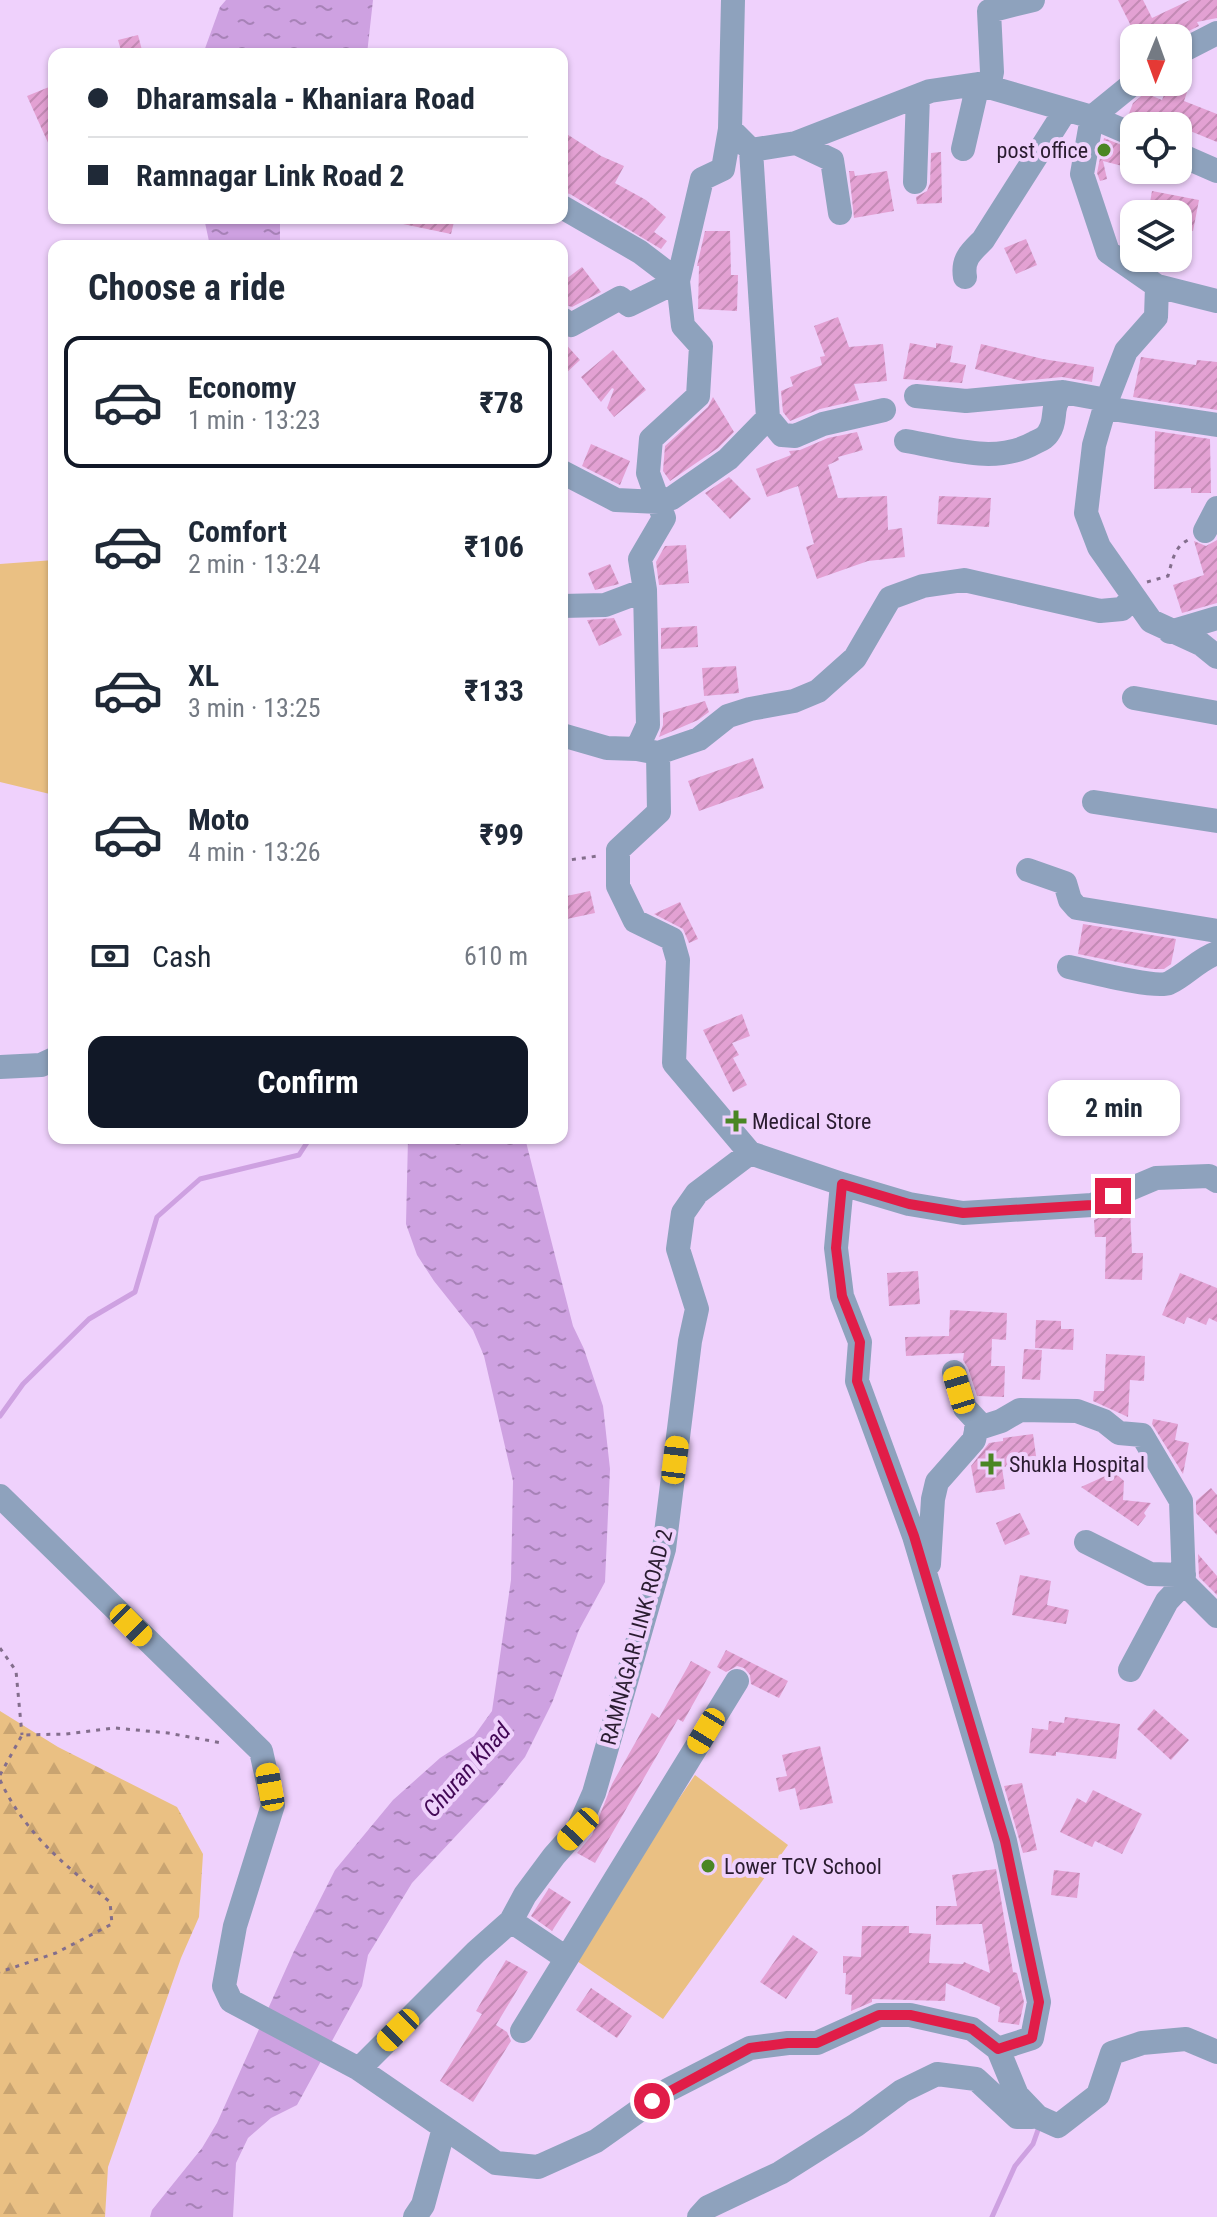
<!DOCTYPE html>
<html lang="en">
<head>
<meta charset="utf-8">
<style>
  :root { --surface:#fff; --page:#f2f2f3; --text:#1f2937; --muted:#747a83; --line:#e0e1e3; --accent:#111827 }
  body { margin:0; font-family:"Roboto Condensed",sans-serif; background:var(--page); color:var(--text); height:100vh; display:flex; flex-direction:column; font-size:30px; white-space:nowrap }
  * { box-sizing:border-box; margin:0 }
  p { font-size:26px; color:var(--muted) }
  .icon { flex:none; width:44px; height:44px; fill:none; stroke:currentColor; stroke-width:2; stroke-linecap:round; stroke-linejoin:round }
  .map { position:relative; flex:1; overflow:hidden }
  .details { position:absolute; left:48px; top:240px; width:520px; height:904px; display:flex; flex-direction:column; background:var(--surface); border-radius:16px; box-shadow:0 2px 6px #0004 }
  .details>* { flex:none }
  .hud { position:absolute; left:48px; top:48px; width:520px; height:176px; border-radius:16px; box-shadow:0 2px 6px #0004; display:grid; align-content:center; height:176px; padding:0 40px; background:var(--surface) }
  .needle { width:52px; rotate:181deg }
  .fabs { position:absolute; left:1120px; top:24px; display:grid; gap:16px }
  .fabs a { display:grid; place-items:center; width:72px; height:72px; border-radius:16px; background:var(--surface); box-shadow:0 2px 6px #0004; font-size:40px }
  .end { position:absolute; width:36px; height:36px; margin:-18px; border:10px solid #e11d48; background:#fff; box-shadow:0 0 0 4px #fff }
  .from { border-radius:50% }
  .bubble { position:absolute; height:56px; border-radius:16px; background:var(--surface); box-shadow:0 2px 6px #0004; font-size:26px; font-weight:700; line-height:56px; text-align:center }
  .car { position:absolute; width:24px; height:48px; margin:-24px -12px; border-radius:10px; box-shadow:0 0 6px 2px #0007; background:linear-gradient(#f5c518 24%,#345 0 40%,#f5c518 0 76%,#345 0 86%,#f5c518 0) }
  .hud b { display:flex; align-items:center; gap:28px; height:76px; font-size:30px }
  .hud b+b { border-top:2px solid var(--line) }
  .hud i { width:20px; height:20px; background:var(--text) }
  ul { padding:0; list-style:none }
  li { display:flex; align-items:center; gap:24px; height:132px; margin:0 16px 12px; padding:0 24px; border:4px solid transparent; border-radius:16px }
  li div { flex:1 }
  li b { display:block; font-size:30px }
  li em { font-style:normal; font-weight:700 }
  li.current { border-color:var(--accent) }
  li>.icon { width:72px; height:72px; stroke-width:1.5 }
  h2 { padding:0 40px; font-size:36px; line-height:96px }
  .pay { display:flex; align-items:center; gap:20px; height:88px; padding:0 40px; font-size:30px }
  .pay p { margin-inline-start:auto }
  .button { display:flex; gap:16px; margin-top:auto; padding:16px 40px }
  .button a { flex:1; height:92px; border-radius:16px; background:var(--accent); color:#fff; font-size:32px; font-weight:700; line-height:92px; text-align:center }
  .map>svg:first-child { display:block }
  .green { fill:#eac083 }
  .forest { fill:url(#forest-firs) }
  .water { fill:url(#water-ripples) }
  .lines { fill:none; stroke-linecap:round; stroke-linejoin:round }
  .stream { stroke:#cea1e1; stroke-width:5 }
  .building { fill:url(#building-hatch) }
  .path { stroke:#836e8c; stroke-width:3; stroke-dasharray:4 6; stroke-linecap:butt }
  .minor { stroke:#8ea2bd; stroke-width:24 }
  .route { stroke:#e11d48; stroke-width:10 }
  .poi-dot { fill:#4a8624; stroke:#efd1fc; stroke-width:3 }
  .labels { text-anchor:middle; stroke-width:8; stroke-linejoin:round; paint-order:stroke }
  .poi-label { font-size:22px; fill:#2a1c30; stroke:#efd1fc; text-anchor:start }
  .street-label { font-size:22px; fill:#2a1c30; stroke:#efd1fc }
  .water-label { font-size:24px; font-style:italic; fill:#430856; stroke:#efd1fc }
</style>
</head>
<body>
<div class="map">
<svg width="1217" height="2217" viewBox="0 0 1217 2217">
  <defs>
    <pattern id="forest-firs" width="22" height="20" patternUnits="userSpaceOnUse" patternTransform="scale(2)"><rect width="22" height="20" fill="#eac083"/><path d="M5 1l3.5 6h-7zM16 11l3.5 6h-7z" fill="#c9a471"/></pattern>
    <pattern id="water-ripples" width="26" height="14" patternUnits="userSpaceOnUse" patternTransform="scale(2)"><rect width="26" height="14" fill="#cea1e1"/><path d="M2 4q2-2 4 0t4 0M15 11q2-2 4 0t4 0" fill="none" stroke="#a782b7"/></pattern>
    <pattern id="building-hatch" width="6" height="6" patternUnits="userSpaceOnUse" patternTransform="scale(2)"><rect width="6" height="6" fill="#e3a1d3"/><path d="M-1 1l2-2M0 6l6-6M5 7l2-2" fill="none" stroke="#c38ab5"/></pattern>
  </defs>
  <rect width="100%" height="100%" fill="#efd1fc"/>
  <!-- green -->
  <path class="green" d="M54 560V795L0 782V564Z
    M695 1775 788 1845 663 2019 571 1957Z"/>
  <!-- forest -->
  <path class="forest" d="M0 1711 58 1747 177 1807 203 1854 199 1917 181 1958 108 2167 105 2217H0Z"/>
  <!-- water -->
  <path class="water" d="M226 0H373L367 54H203L220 7Z
    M204 218H280V246H210Z
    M408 1138H525L573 1326 584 1349 603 1406 610 1469 605 1582 579 1630 552 1703 525 1757 496 1793 412 1883 368 1955 362 1986 297 2105 271 2118 248 2138 236 2163 233 2217H150L152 2210 202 2148 217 2123 294 1951 335 1870 393 1800 440 1758 474 1736 492 1711 511 1580 513 1481 484 1356 473 1330 434 1281 417 1255 406 1224Z"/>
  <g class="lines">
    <!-- stream -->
    <path class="stream" d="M0 1416 23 1384 89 1319 135 1292 157 1217 200 1179 299 1155 310 1138
      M992 2217 1015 2166 1033 2144 1039 2127"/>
  </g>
  <!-- building -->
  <path class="building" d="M1118 0H1143L1152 18 1190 0H1217V18L1197 22 1199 26 1174 38H1137Z
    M138 35 143 54H122L118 40Z
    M54 85V156L27 96Z
    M1168 85 1187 92 1184 101 1217 114V142L1178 126H1148L1128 116 1133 103 1145 93 1162 100Z
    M562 131 601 156 624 166 615 183 646 200 666 217 654 232 667 241 661 249 570 194 562 192Z
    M1104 138 1134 150V169L1103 161 1107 179 1100 181 1097 173Z
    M941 152 942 203 917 204 916 197 927 191 930 183 931 153Z
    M849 171H854L855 176 887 171 894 211 854 218Z
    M1152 191 1199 200 1193 231 1178 228V214H1148Z
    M404 218H455L451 234 403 224Z
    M705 231H730L731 275H738L737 311 698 309 699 266H697Z
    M1026 239 1037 265 1016 274 1004 248Z
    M582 267 601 292 572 307 562 304V282Z
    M838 317 849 347 883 344 887 381 854 384 859 400 820 409 790 421 783 412 781 391 793 386 790 377 822 365 820 357 825 356 814 326Z
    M562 340 580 360 562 377Z
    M910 343 936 348V343L953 346 950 362 966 365 962 383 903 379Z
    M981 344 1043 359 1094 367 1092 382 1062 377 1022 381 975 369Z
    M613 350 646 390 614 417 607 408 614 389 612 388 601 402 581 377Z
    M1141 357 1196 365 1197 360 1217 362V410L1133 397Z
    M713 397 734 432 718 448 670 481 663 471 665 446 708 407Z
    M1155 431 1210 439 1211 493H1191V488L1154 489Z
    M857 432 863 450 838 457 839 460 828 465 838 498 887 496 888 530 902 528 905 557 868 561 817 579 806 547 814 544 798 486 767 497 756 469 791 455 789 451 800 450 828 438Z
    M591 444 630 461 620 485 582 466Z
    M729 477 751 499 730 519 705 493Z
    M939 496 991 498 989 527 937 524Z
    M1217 540V603L1182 613 1173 585 1204 575 1194 541 1206 546Z
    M686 545 689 583 659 585 656 562 665 546Z
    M610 564 619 584 595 590 588 573Z
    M614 618 622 635 599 646 587 620Z
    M697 626 698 647 661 649V628Z
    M736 666 739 693 704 696 702 668Z
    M705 701 709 712 698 720 659 737 663 725V713Z
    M753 758 764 788 699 811 688 781Z
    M590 891 595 913 562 920V897Z
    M680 902 698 939 689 943 683 929 654 914Z
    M1083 924 1176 939 1171 964 1164 969H1152L1078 954Z
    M742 1014 750 1036 732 1043 739 1055 733 1058 747 1085 733 1092 703 1030Z
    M1121 1209H1130L1132 1253H1143L1142 1280 1105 1279 1106 1237H1095L1094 1220Z
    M918 1271 920 1304 889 1306 887 1273Z
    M1180 1273 1217 1288V1322L1209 1318 1206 1325 1187 1317 1184 1324 1162 1315Z
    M950 1310 1007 1313 1006 1340 992 1339 991 1366H1005L1004 1397 977 1396 968 1368 963 1360 964 1353 906 1356 905 1337 949 1336Z
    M1036 1320 1061 1321V1329H1074L1073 1350 1035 1348Z
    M1024 1349 1042 1350 1040 1380 1022 1379Z
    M1106 1354 1145 1356 1144 1381 1130 1380 1128 1417 1093 1401 1094 1391H1104Z
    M1153 1419 1178 1424 1175 1440 1189 1443 1183 1474 1152 1424Z
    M1033 1434 1037 1463 1002 1467 1005 1489 976 1493 971 1466 989 1443 1003 1441V1438Z
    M1114 1472 1124 1481 1123 1500 1151 1503 1144 1513 1146 1516 1138 1526 1081 1487Z
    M1211 1488 1217 1495V1535L1196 1513V1501Z
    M1020 1513 1030 1534 1005 1545 996 1523Z
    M1198 1554 1217 1576V1595L1199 1577Z
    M1020 1575 1051 1581 1047 1605 1069 1610 1066 1624 1012 1615Z
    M726 1650 788 1681 779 1698 751 1684 750 1675 744 1668 737 1666 726 1672 717 1667Z
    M691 1661 711 1672 683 1722 678 1719 595 1863 577 1853 592 1835 612 1784 652 1713 659 1718Z
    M1154 1709 1189 1740 1171 1760 1137 1729Z
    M1065 1717 1120 1724 1116 1759 1056 1752V1756L1029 1753 1032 1728 1048 1730 1049 1721 1064 1723Z
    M820 1746 833 1803 800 1810 795 1788 779 1792 776 1778 787 1776 782 1755Z
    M1022 1783 1037 1850 1023 1853 1004 1786Z
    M1093 1790 1142 1814 1122 1854 1095 1841 1092 1847 1060 1832 1077 1798 1086 1803Z
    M996 1869 1013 1972 1017 1973 1024 2002 1019 2025 998 2022 1000 2007 946 1983 945 2001 872 1999V2002L851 2011 852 1995 845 1994 846 1973H843V1956L861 1957 862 1926H909V1933L931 1934 929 1963 963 1964 964 1962 990 1973 982 1924 936 1925V1906H957L952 1875Z
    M1054 1870 1080 1873 1077 1898 1051 1895Z
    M549 1888 571 1902 552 1931 531 1916Z
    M793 1935 818 1952 786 1999 760 1982Z
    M506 1960 528 1972 496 2025 507 2032 511 2041 473 2102 440 2081 482 2014 476 2011Z
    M591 1988 632 2016 617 2038 576 2010Z"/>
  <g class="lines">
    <!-- path -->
    <path class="path" d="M1147 582 1168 576C1172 562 1174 547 1188 540
      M562 861 598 856
      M0 1648 16 1671 22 1735
      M0 1775 22 1735 66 1734 115 1728 168 1733 222 1743
      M0 1780C25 1834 65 1865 110 1902L112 1924 56 1953 0 1972"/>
    <!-- minor -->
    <path class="minor" d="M733 0 730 129 751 150 796 143 930 91 978 84 1092 117 1134 135
      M1178 53 1217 33
      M1135 82 1092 117 1082 174 1108 252 1157 286 1156 317 1126 351 1107 400 1094 445 1086 513 1099 547 1151 621 1201 644 1217 657
      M989 87 992 72 989 11 1033 0
      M730 129 723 169 702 179 678 281 683 326 701 346 698 396 651 439 648 473 664 518 640 559 645 590 648 725 637 749 658 753 659 812 618 850V886L635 921 672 939 678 960 674 1063 750 1153
      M796 143 832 160 840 213
      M963 149 978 84
      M1178 154 1217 171
      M915 182 918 96
      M562 207 640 252 678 281 629 305 620 298 571 325 562 319
      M965 277C962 259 971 252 983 240L1065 111
      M1157 286 1217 301
      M916 396 966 401 1063 392 1107 400
      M1105 408 1217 425
      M768 418 782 435 795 436 823 424 884 410
      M906 441C948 448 995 465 1034 443 1040 440 1046 438 1049 432 1058 418 1049 409 1063 392
      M562 472 616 500 659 502 672 498 728 459 768 418 751 150
      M1205 531 1217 508
      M562 606 605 605 645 590
      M1170 632 1217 618
      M1134 698 1217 713
      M562 735 607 748 637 749
      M658 753 699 739 728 716 750 709 794 701 818 691 855 658 890 598 923 586 964 580 1100 611 1122 609 1133 598
      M1094 802 1217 821
      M1028 870 1065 883 1070 900 1077 908 1217 931
      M1069 967C1088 971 1155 989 1169 983 1186 975 1199 959 1217 953
      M0 1067 41 1065 54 1059
      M842 1184 836 1248 842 1296 860 1342 857 1381 914 1536 1005 1841 1039 2002 1032 2038 998 2049
      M976 1429 1001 1421 1020 1410 1077 1411 1104 1421 1119 1433 1142 1435 1181 1501 1184 1583 1217 1616
      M0 1496 261 1751 273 1805 235 1926 224 1986 231 2001 359 2069 496 2163 538 2167 596 2141 668 2090 750 2048 788 2043H817L879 2015H910L972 2029 998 2049 1017 2095 1038 2117 1058 2126 1098 2095 1112 2053 1142 2043 1186 2039 1217 2052
      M1086 1542 1150 1574 1184 1575
      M929 1564 933 1499 937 1482 974 1440 978 1422 965 1408 954 1372
      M1130 1670 1167 1601 1184 1583
      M511 1921 566 1958
      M522 2031 737 1681
      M359 2069 476 1952 511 1921 525 1895 554 1856 578 1829 594 1793 664 1549 690 1341 697 1309 678 1249 683 1213 697 1193 750 1153 842 1184 909 1204 963 1213 1092 1205 1156 1178 1209 1176 1217 1181
      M415 2217 423 2205 444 2128
      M699 2217 708 2207 780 2173 856 2125 902 2091 937 2074 976 2079 1017 2117H1032"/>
  </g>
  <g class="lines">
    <!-- route -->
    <path class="route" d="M652 2101 750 2048 788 2043H817L879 2015H910L972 2029 998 2049 1032 2038 1039 2002 1005 1841 914 1536 857 1381 860 1342 842 1296 836 1248 842 1184 909 1204 963 1213 1092 1205 1113 1196"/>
  </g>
  <!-- markers -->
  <g class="poi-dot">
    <circle cx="1104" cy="150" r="8"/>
    <path d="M732 1109h8v8h8v8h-8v8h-8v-8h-8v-8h8z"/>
    <path d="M987 1452h8v8h8v8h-8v8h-8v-8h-8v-8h8z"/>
    <circle cx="708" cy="1866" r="8"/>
  </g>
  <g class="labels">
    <!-- poi labels -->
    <g class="poi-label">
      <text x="1088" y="158" text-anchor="end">post office</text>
      <text x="752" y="1129">Medical Store</text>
      <text x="1009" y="1472">Shukla Hospital</text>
      <text x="724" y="1874">Lower TCV School</text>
    </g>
    <!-- street labels -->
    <g class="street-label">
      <text transform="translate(636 1637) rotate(-75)" y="8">RAMNAGAR LINK ROAD 2</text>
    </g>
    <!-- water labels -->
    <g class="water-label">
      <text transform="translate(467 1770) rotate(-48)" y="8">Churan Khad</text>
    </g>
  </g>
</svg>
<div class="fabs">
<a><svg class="needle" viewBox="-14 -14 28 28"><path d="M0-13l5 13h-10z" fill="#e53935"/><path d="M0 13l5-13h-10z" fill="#747a83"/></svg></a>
<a><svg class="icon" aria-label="locate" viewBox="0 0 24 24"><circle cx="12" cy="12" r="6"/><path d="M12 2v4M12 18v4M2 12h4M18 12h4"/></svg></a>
<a><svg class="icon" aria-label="layers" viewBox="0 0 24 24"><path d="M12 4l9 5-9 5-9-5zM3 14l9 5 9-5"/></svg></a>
</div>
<i class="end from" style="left:652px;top:2101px"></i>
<i class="end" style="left:1113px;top:1196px"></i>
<div class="bubble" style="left:1048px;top:1080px;width:132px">2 min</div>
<i class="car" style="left:959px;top:1390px;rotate:343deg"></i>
<i class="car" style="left:675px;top:1460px;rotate:7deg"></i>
<i class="car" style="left:131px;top:1625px;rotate:135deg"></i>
<i class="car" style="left:706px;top:1731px;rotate:211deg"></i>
<i class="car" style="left:270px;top:1787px;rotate:350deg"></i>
<i class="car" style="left:578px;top:1829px;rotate:223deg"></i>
<i class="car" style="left:398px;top:2030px;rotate:225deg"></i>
<div class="hud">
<b><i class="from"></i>Dharamsala - Khaniara Road</b>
<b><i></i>Ramnagar Link Road 2</b>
</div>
<section class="details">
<h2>Choose a ride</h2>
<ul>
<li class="current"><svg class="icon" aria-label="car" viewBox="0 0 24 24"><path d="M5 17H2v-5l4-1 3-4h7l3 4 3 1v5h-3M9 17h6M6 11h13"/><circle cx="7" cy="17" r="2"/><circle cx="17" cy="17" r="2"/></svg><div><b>Economy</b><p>1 min · 13:23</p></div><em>₹78</em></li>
<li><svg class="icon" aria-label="car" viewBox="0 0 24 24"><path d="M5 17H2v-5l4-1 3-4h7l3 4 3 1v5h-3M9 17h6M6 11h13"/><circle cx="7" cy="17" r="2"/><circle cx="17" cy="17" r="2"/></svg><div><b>Comfort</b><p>2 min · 13:24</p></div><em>₹106</em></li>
<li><svg class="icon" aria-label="car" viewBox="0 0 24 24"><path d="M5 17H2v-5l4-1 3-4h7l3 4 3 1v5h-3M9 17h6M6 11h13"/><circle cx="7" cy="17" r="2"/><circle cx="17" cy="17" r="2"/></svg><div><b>XL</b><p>3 min · 13:25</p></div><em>₹133</em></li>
<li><svg class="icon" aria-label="car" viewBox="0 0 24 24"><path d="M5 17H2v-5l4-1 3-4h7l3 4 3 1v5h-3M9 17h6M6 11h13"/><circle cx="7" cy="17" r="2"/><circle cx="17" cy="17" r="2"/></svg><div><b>Moto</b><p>4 min · 13:26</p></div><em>₹99</em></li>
</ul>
<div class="pay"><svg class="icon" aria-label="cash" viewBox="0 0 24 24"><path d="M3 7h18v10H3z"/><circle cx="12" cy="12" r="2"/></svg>Cash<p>610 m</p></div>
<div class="button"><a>Confirm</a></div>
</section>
</div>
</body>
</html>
